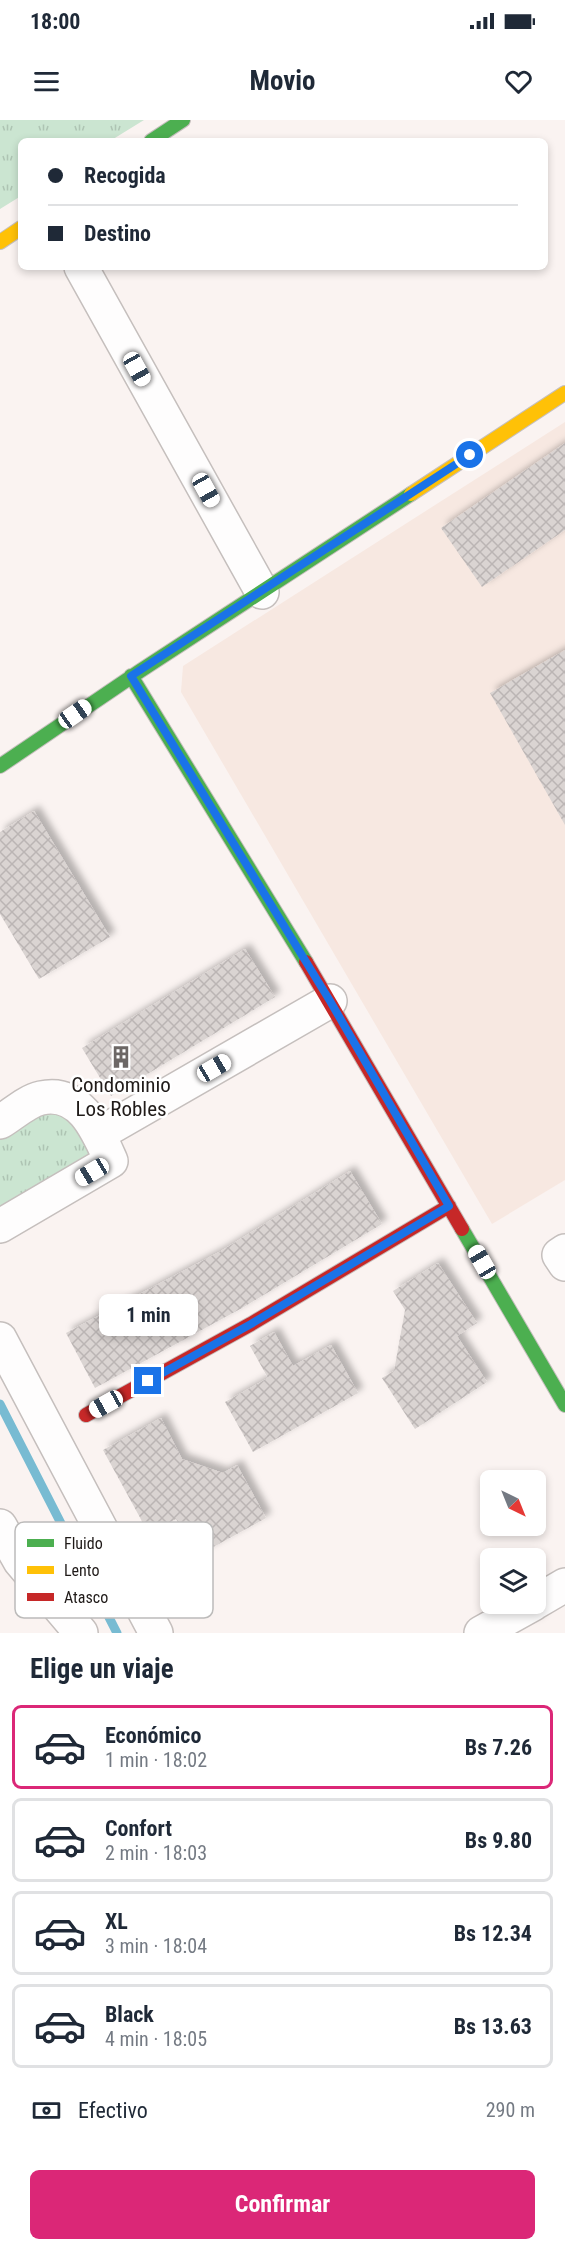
<!DOCTYPE html>
<html lang="es">
<head>
<meta charset="utf-8">
<style>
  :root { --surface:#fff; --page:#f6f6f7; --text:#1f2937; --muted:#747a83; --line:#e0e1e3; --accent:#db2777 }
  body { margin:0; font-family:"Roboto Condensed",sans-serif; background:var(--page); color:var(--text); height:100vh; display:flex; flex-direction:column; font-size:22px; white-space:nowrap }
  * { box-sizing:border-box; margin:0 }
  p { font-size:20px; color:var(--muted) }
  .icon { flex:none; width:33px; height:33px; fill:none; stroke:currentColor; stroke-width:2; stroke-linecap:round; stroke-linejoin:round }
  .map { position:relative; height:1513px; overflow:hidden }
  .side { display:flex; flex-direction:column; background:var(--surface); flex:1 }
  .side>* { flex:none }
  .banner { position:absolute; left:18px; top:18px; width:530px; height:132px; border-radius:9px; box-shadow:0 3px 9px #0003; display:grid; align-content:center; height:132px; padding:0 30px; background:var(--surface) }
  .needle { width:39px; rotate:137deg }
  .fabs { position:absolute; left:480px; top:1350px; display:grid; gap:12px }
  .fabs a { display:grid; place-items:center; width:66px; height:66px; border-radius:9px; background:var(--surface); box-shadow:0 3px 9px #0003; font-size:30px }
  .end { position:absolute; width:27px; height:27px; margin:-14px; border:8px solid #1a73e8; background:#fff; box-shadow:0 0 0 3px #fff }
  .from { border-radius:50% }
  .bubble { position:absolute; height:42px; border-radius:9px; background:var(--surface); box-shadow:0 3px 9px #0003; font-size:20px; font-weight:700; line-height:42px; text-align:center }
  .car { position:absolute; width:18px; height:36px; margin:-18px -9px; border-radius:8px; box-shadow:0 0 4px 2px #0007; background:linear-gradient(#fff 24%,#345 0 40%,#fff 0 76%,#345 0 86%,#fff 0) }
  .banner b { display:flex; align-items:center; gap:21px; height:57px; font-size:22px }
  .banner b+b { border-top:2px solid var(--line) }
  .banner i { width:15px; height:15px; background:var(--text) }
  ul { padding:0; list-style:none }
  li { display:flex; align-items:center; gap:18px; height:84px; margin:0 12px 9px; padding:0 18px; border:3px solid var(--line); border-radius:9px }
  li div { flex:1 }
  li b { display:block; font-size:22px }
  li em { font-style:normal; font-weight:700 }
  li.selected { border-color:var(--accent) }
  li>.icon { width:54px; height:54px; stroke-width:1.5 }
  h2 { padding:0 30px; font-size:27px; line-height:72px }
  .pay { display:flex; align-items:center; gap:15px; height:66px; padding:0 30px; font-size:22px }
  .pay p { margin-inline-start:auto }
  .button { display:flex; gap:12px; margin-top:auto; padding:12px 30px }
  .button a { flex:1; height:69px; border-radius:9px; background:var(--accent); color:#fff; font-size:24px; font-weight:700; line-height:69px; text-align:center }
  .status { display:flex; justify-content:space-between; align-items:center; height:42px; padding:0 30px; background:var(--surface); direction:ltr }
  .status svg { height:16px; fill:currentColor }
  header { display:flex; justify-content:space-between; align-items:center; height:78px; padding:0 30px; background:var(--surface); font-size:27px; font-weight:700 }
  .map>svg:first-child { display:block }
  .built { fill:#f7e8e1 }
  .park { fill:url(#park-tufts) }
  .lines { fill:none; stroke-linecap:round; stroke-linejoin:round }
  .stream { stroke:#78bbd2; stroke-width:9 }
  .building { fill:url(#building-cross-hatch); filter:url(#shadow) }
  .street-casing { stroke:#c5bfbd; stroke-width:36 }
  .fast-casing { stroke:#c5bfbd; stroke-width:16 }
  .slow-casing { stroke:#c5bfbd; stroke-width:16 }
  .jam-casing { stroke:#c5bfbd; stroke-width:16 }
  .street { stroke:#fefdfd; stroke-width:33 }
  .fast { stroke:#4caf50; stroke-width:14 }
  .slow { stroke:#ffc107; stroke-width:14 }
  .jam { stroke:#c62828; stroke-width:14 }
  .route { stroke:#1a73e8; stroke-width:8 }
  .labels { text-anchor:middle; stroke-width:5; stroke-linejoin:round; paint-order:stroke }
  .poi-label { font-size:21px; fill:#201b19; stroke:#fff }
  .key { fill:#fff; stroke:#bcbbba; stroke-width:1.5 }
  .key-label { font-size:16px; fill:#201b19 }
</style>
</head>
<body>
<div class="status"><b>18:00</b><svg viewBox="0 0 49 12"><path d="M0 12V9h3v3zM5 12V6h3v6zM10 12V3h3v9zM15 12V0h3v12zM26 1h20v11H26zM47 4h2v5h-2z"/></svg></div>
<header><svg class="icon" aria-label="menu" viewBox="0 0 24 24"><path d="M4 6h16M4 12h16M4 18h16"/></svg>Movio<svg class="icon" aria-label="heart" viewBox="0 0 24 24"><path d="M12 20l-8-8c-3-5 5-10 8-4 3-6 11-1 8 4z"/></svg></header>
<div class="map">
<svg width="565" height="1513" viewBox="0 0 565 1513">
  <defs>
    <pattern id="park-tufts" width="24" height="20" patternUnits="userSpaceOnUse" patternTransform="scale(1.5)"><rect width="24" height="20" fill="#cbe5d1"/><path d="M3 7l-1-3M5 7V3M7 7l1-3M15 17l-1-3M17 17v-4M19 17l1-3" fill="none" stroke="#aec4b3"/></pattern>
    <pattern id="building-cross-hatch" width="8" height="8" patternUnits="userSpaceOnUse" patternTransform="scale(1.5)"><rect width="8" height="8" fill="#dad4d2"/><path d="M0 0l8 8M0 8l8-8" fill="none" stroke="#bbb5b4"/></pattern>
    <filter id="shadow"><feDropShadow dx="5.5" dy="-5.5" stdDeviation="3" flood-color="#0004"/></filter>
  </defs>
  <rect width="100%" height="100%" fill="#faf3f1"/>
  <!-- built -->
  <path class="built" d="M565 302V1060L492 1104 181 572 183 546Z"/>
  <!-- park -->
  <path class="park" d="M0 0H144L110 21H21V76L0 89Z
    M51 987 76 998 91 1035 0 1095V1018Z"/>
  <g class="lines">
    <!-- stream -->
    <path class="stream" d="M0 1284 117 1513"/>
  </g>
  <!-- building -->
  <path class="building" d="M565 323V410L482 467 441 408Z
    M565 530V705L490 573Z
    M34 691 110 817 39 859 0 794V712Z
    M245 829 275 877 111 976 82 928Z
    M350 1051 382 1104 242 1188 95 1268 66 1213 221 1131Z
    M438 1143 477 1203 457 1216 487 1262 415 1309 382 1258 394 1251 405 1190 393 1171Z
    M274 1212 293 1246 331 1225 358 1273 253 1332 225 1282 268 1258 250 1226Z
    M161 1298 182 1339 223 1353 237 1345 266 1398 197 1436 176 1399 149 1414 103 1330Z"/>
  <g class="lines">
    <!-- street casing -->
    <g class="street-casing">
      <path id="street" d="M81 147 262 472
        M0 1002C12 995 27 981 41 978 81 969 98 1012 111 1041L0 1106
        M99 1014 330 881
        M565 1131 559 1135 565 1144
        M0 1219 156 1513
        M0 1406 20 1441 81 1513
        M536 1482 565 1465
        M481 1513 533 1484"/>
    </g>
    <!-- fast casing -->
    <g class="fast-casing">
      <path id="fast" d="M151 21 183 0
        M131 556 306 842
        M0 646 140 551 411 374
        M462 1109 565 1285"/>
    </g>
    <!-- slow casing -->
    <g class="slow-casing">
      <path id="slow" d="M0 122 21 108
        M411 374 565 273"/>
    </g>
    <!-- jam casing -->
    <g class="jam-casing">
      <path id="jam" d="M306 842 462 1109
        M86 1295 251 1204 449 1086"/>
    </g>
    <!-- street -->
    <use href="#street" class="street"/>
    <!-- fast -->
    <use href="#fast" class="fast"/>
    <!-- slow -->
    <use href="#slow" class="slow"/>
    <!-- jam -->
    <use href="#jam" class="jam"/>
  </g>
  <g class="lines">
    <!-- route -->
    <path class="route" d="M148 1261 251 1204 449 1086 330 881 131 556 470 335"/>
  </g>
  <!-- icons -->
  <defs>
    <g id="building-bare" transform="scale(1.8)"><path d="M-4-6H4V6H1V3H-1V6H-4ZM-2.5-4.3h1.7v1.8h-1.7ZM.8-4.3h1.7v1.8H.8ZM-2.5-1h1.7V.8h-1.7ZM.8-1h1.7V.8H.8Z" fill="#6c6765" stroke="#fff" stroke-width="2.5" paint-order="stroke"/></g>
  </defs>
  <g fill-rule="evenodd">
    <use href="#building-bare" x="121" y="937"/>
  </g>
  <g class="labels">
    <!-- poi labels -->
    <g class="poi-label">
      <text x="121" y="972">Condominio<tspan x="121" dy="24">Los Robles</tspan></text>
    </g>
  </g>
  <!-- legend -->
  <rect x="15" y="1402" width="198" height="96" rx="9" class="key"/>
  <rect x="27" y="1419" width="27" height="8" fill="#4caf50"/>
  <rect x="27" y="1446" width="27" height="8" fill="#ffc107"/>
  <rect x="27" y="1473" width="27" height="8" fill="#c62828"/>
  <g class="key-label">
    <text x="64" y="1429">Fluido</text>
    <text x="64" y="1456">Lento</text>
    <text x="64" y="1483">Atasco</text>
  </g>
</svg>
<div class="fabs">
<a><svg class="needle" viewBox="-14 -14 28 28"><path d="M0-13l5 13h-10z" fill="#e53935"/><path d="M0 13l5-13h-10z" fill="#747a83"/></svg></a>
<a><svg class="icon" aria-label="layers" viewBox="0 0 24 24"><path d="M12 4l9 5-9 5-9-5zM3 14l9 5 9-5"/></svg></a>
</div>
<i class="end from" style="left:470px;top:335px"></i>
<i class="end" style="left:148px;top:1261px"></i>
<div class="bubble" style="left:99px;top:1174px;width:99px">1 min</div>
<i class="car" style="left:137px;top:249px;rotate:151deg"></i>
<i class="car" style="left:206px;top:370px;rotate:151deg"></i>
<i class="car" style="left:75px;top:594px;rotate:55deg"></i>
<i class="car" style="left:214px;top:948px;rotate:60deg"></i>
<i class="car" style="left:92px;top:1052px;rotate:239deg"></i>
<i class="car" style="left:482px;top:1142px;rotate:330deg"></i>
<i class="car" style="left:106px;top:1284px;rotate:241deg"></i>
<div class="banner">
<b><i class="from"></i>Recogida</b>
<b><i></i>Destino</b>
</div>
</div>
<section class="side">
<h2>Elige un viaje</h2>
<ul>
<li class="selected"><svg class="icon" aria-label="car" viewBox="0 0 24 24"><path d="M5 17H2v-5l4-1 3-4h7l3 4 3 1v5h-3M9 17h6M6 11h13"/><circle cx="7" cy="17" r="2"/><circle cx="17" cy="17" r="2"/></svg><div><b>Económico</b><p>1 min · 18:02</p></div><em>Bs 7.26</em></li>
<li><svg class="icon" aria-label="car" viewBox="0 0 24 24"><path d="M5 17H2v-5l4-1 3-4h7l3 4 3 1v5h-3M9 17h6M6 11h13"/><circle cx="7" cy="17" r="2"/><circle cx="17" cy="17" r="2"/></svg><div><b>Confort</b><p>2 min · 18:03</p></div><em>Bs 9.80</em></li>
<li><svg class="icon" aria-label="car" viewBox="0 0 24 24"><path d="M5 17H2v-5l4-1 3-4h7l3 4 3 1v5h-3M9 17h6M6 11h13"/><circle cx="7" cy="17" r="2"/><circle cx="17" cy="17" r="2"/></svg><div><b>XL</b><p>3 min · 18:04</p></div><em>Bs 12.34</em></li>
<li><svg class="icon" aria-label="car" viewBox="0 0 24 24"><path d="M5 17H2v-5l4-1 3-4h7l3 4 3 1v5h-3M9 17h6M6 11h13"/><circle cx="7" cy="17" r="2"/><circle cx="17" cy="17" r="2"/></svg><div><b>Black</b><p>4 min · 18:05</p></div><em>Bs 13.63</em></li>
</ul>
<div class="pay"><svg class="icon" aria-label="cash" viewBox="0 0 24 24"><path d="M3 7h18v10H3z"/><circle cx="12" cy="12" r="2"/></svg>Efectivo<p>290 m</p></div>
<div class="button"><a>Confirmar</a></div>
</section>
</body>
</html>
